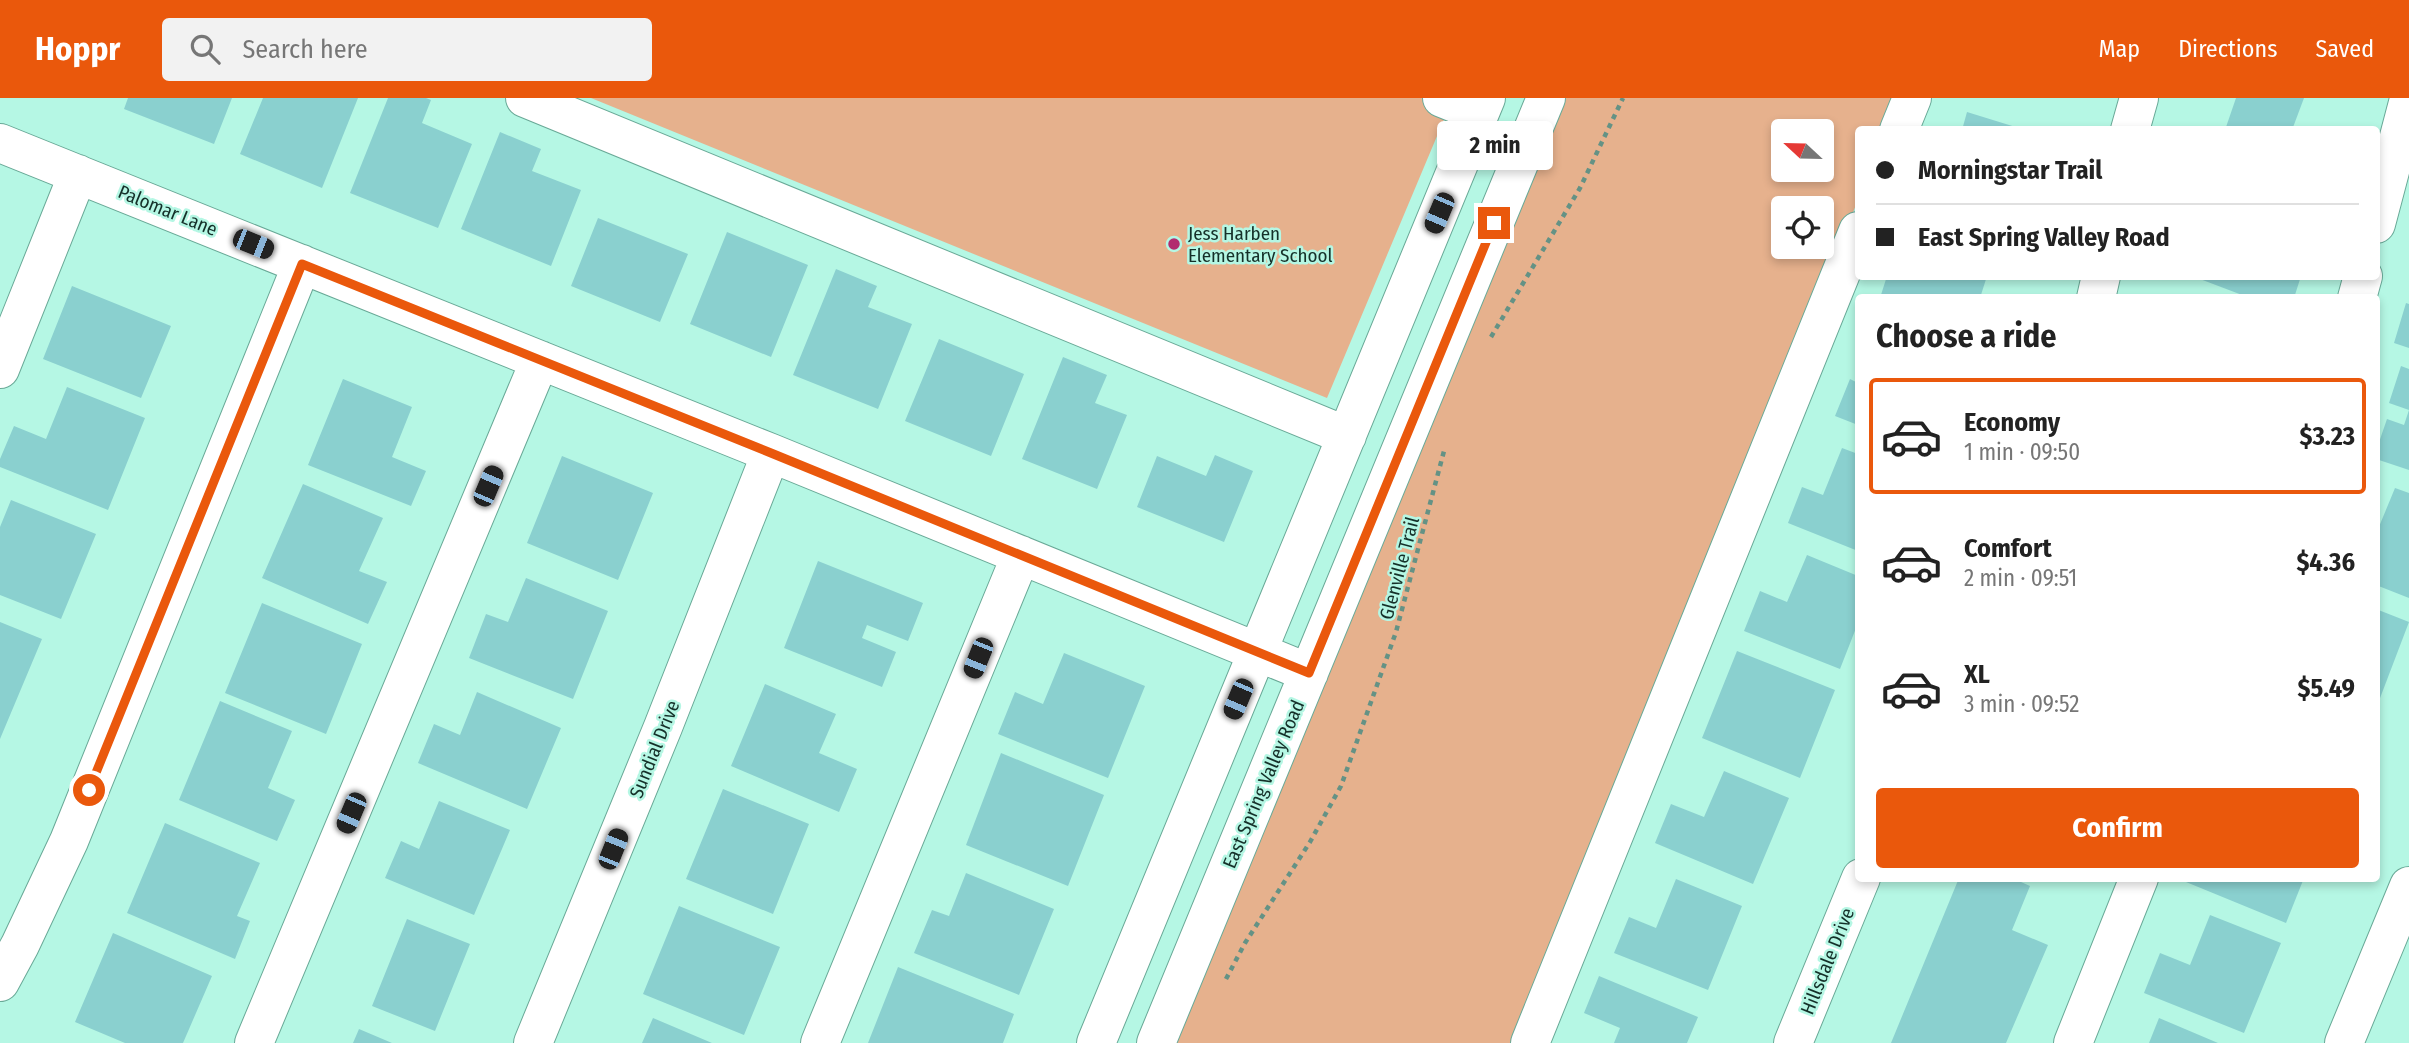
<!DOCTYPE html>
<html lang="en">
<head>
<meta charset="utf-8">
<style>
  :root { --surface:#fff; --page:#f2f2f2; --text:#222; --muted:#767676; --line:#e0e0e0; --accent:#ea580c }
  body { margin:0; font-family:"Fira Sans Condensed",sans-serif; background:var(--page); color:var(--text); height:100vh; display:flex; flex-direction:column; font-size:26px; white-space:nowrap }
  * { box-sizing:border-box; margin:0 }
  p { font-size:23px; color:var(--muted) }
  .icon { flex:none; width:38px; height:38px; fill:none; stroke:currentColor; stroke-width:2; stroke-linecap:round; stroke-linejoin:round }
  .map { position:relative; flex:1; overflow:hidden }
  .sheet { position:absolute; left:1855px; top:196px; width:525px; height:588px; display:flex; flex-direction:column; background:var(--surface); border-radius:7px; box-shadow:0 4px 10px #0003 }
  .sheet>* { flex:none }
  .guide { position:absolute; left:1855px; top:28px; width:525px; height:154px; border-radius:7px; box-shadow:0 4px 10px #0003; display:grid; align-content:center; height:154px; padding:0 21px; background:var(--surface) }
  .needle { width:46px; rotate:292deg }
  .buttons { position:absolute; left:1771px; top:21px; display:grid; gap:14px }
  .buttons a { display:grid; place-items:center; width:63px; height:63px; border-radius:7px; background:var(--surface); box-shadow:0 4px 10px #0003; font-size:35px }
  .end { position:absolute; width:32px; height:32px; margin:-16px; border:9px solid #ea580c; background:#fff; box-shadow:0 0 0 4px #fff }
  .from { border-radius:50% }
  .bubble { position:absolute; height:49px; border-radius:7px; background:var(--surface); box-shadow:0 4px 10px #0003; font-size:23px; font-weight:700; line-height:49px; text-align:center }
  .car { position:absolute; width:21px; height:42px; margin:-21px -10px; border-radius:9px; box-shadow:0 0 5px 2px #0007; background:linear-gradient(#222 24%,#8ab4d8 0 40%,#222 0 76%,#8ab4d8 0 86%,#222 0) }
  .guide b { display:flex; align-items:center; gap:24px; height:66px; font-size:26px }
  .guide b+b { border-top:2px solid var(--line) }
  .guide i { width:18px; height:18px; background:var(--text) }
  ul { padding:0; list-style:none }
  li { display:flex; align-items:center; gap:21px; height:116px; margin:0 14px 10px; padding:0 7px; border:4px solid transparent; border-radius:7px }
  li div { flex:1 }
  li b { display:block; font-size:26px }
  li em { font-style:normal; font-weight:700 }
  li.on { border-color:var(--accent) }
  li>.icon { width:63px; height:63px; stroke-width:1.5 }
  h2 { padding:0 21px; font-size:32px; line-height:84px }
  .button { display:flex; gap:14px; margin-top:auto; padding:14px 21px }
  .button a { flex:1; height:80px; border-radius:7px; background:var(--accent); color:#fff; font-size:28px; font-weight:700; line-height:80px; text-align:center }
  header { display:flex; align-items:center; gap:42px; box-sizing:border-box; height:98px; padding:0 35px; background:var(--accent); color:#fff }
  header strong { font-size:33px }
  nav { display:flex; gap:38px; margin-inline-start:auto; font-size:24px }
  .search { width:490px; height:63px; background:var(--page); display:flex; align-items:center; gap:18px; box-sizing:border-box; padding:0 24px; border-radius:7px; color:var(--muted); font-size:26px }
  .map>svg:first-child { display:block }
  .green { fill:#e6b18d; fill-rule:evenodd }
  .building { fill:#8ad0cf }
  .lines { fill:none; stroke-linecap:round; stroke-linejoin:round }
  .minor-casing { stroke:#69a997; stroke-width:40 }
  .path { stroke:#649285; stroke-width:4.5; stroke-dasharray:5 5; stroke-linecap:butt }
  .minor { stroke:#fff; stroke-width:38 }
  .route { stroke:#ea580c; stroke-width:9 }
  .poi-dot { fill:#b22b6f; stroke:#b5f7e4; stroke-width:2.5 }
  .labels { text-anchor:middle; stroke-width:5; stroke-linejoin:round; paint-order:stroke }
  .street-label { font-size:19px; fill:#153029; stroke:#b5f7e4 }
  .poi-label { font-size:19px; fill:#153029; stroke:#b5f7e4; text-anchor:start }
</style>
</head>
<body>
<header>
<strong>Hoppr</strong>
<div class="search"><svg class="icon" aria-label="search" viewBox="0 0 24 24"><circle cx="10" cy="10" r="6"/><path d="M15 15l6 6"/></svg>Search here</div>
<nav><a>Map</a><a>Directions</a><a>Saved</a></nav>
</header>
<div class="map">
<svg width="2409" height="945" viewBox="0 0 2409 945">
  <rect width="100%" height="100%" fill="#b5f7e4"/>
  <!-- green -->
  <path class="green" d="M591 0H1453L1327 300Z
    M1566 0H1900L1887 31 1858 32V102L1514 945H1176ZM1783 33H1822V72H1783ZM1783 110H1822V149H1783Z"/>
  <!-- building -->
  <path class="building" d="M128 0H232L214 46 124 11Z
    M263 0H358L322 90 240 56Z
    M388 0H426L431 2 422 25 472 46 438 130 350 95Z
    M2236 0H2304L2292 32H2225Z
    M1967 14 2022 31V32H1962Z
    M500 34 541 51 532 73 581 92 551 168 461 131Z
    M598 120 688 156 660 224 571 188Z
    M727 134 808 167 771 259 690 226Z
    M836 171 877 188 868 209 912 226 878 311 793 277Z
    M1887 178H1987L1980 200H1880Z
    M2192 178H2301L2294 200H2250Z
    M72 188 171 228 141 300 43 261Z
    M2406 205 2409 206V250L2394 245Z
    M939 241 1024 276 991 358 905 323Z
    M1063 259 1107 277 1095 305 1127 317 1097 391 1022 361Z
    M2401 268 2409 271V312L2389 305Z
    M343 281 412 309 392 359 426 373 411 408 308 367Z
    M1850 281 1858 285V327L1835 318Z
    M67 289 145 320 108 412 0 369V361L14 328 46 341Z
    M2409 312V372L2376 361V353L2387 321 2404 327Z
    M1842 350 1858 356V453L1788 425 1802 389 1823 397Z
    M1215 357 1253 373 1224 444 1137 409 1157 358 1206 378Z
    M562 358 653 395 618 482 527 445Z
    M303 386 383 420 359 473 387 484 368 526 262 480Z
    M2395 390 2409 395V500L2376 487V436Z
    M11 402 96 436 61 521 0 497V429Z
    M1807 457 1858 478V525L1840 571 1744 533 1760 493 1787 504Z
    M818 463 923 505 908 543 867 527 862 540 896 554 882 589 784 550Z
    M526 480 608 513 573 601 469 560 486 516 508 524Z
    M262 505 362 546 326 636 225 595Z
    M2376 511 2409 524 2377 608H2376Z
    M0 524 42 541 0 641Z
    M1737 553 1835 592 1800 680 1702 640Z
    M1064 555 1145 588 1108 680 998 636 1015 594 1043 606Z
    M765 586 836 616 819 655 857 671 839 714 731 668Z
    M477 594 561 630 527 711 418 665 434 626 460 637Z
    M220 603 292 633 268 690 295 702 277 743 179 702Z
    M1001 655 1104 697 1068 788 966 747Z
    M1724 673 1789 700 1753 786 1655 745 1671 706 1704 719Z
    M723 691 809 726 773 816 686 781Z
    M439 703 510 732 474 817 385 780 401 743 419 751Z
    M165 725 260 765 237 818 250 823 235 861 127 815Z
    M966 775 1054 811 1019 897 914 855 932 812 949 818Z
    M1959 780H2012L2030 788 2012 832 2048 847 2006 945H1891Z
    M2187 780H2304L2286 825 2186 784Z
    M1676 781 1742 808 1708 892 1614 855 1629 819 1656 830Z
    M679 808 780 849 744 937 643 896Z
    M2210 817 2281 845 2244 935 2144 895 2160 855 2190 867Z
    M407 821 470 846 435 933 372 908Z
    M113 835 212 878 183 945H125L75 924Z
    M898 869 1014 916 1003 945H868Z
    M1599 878 1698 919 1687 945H1614L1620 930 1584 915Z
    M653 920 712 945H642Z
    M2159 920 2218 945H2149Z
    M359 931 392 945H353Z"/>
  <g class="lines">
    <!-- minor casing -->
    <g class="minor-casing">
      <path id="minor" d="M525 0 1347 338
        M1442 0 1479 15
        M1899 32 1912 0
        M2130 32 2139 0
        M0 45 771 355 1309 575
        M2376 126 2409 1
        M2096 200 2101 178
        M2357 200 2363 178
        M0 271 78 76
        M0 884 20 847 69 743 302 166
        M254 945 540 262
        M533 945 663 629 771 355
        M820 945 1021 457
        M1096 945 1486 0
        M1156 945 1546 0
        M1530 945 1858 133
        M1793 945 1861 780
        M2073 945 2139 780
        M2344 945 2409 788"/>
    </g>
    <!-- path -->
    <path class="path" d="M1491 239 1580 90 1623 0
      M1226 881 1245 845 1310 744 1341 688 1396 534 1444 353"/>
    <!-- minor -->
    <use href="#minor" class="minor"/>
  </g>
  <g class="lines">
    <!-- route -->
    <path class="route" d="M89 692 302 166 771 355 1309 575 1494 125"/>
  </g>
  <!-- markers -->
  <circle class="poi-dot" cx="1174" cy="146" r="7"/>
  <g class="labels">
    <!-- street labels -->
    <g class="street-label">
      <text transform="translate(168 112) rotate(22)" y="7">Palomar Lane</text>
      <text transform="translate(1399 470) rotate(-75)" y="7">Glenville Trail</text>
      <text transform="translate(654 651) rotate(-68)" y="7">Sundial Drive</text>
      <text transform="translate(1263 686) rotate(-67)" y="7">East Spring Valley Road</text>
      <text transform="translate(1827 863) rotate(-68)" y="7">Hillsdale Drive</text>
    </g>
    <!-- poi labels -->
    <g class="poi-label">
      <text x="1188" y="142">Jess Harben<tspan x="1188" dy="22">Elementary School</tspan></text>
    </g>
  </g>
</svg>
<div class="buttons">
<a><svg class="needle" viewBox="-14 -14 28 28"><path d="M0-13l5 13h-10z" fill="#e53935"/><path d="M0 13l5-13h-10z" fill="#767676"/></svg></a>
<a><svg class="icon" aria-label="locate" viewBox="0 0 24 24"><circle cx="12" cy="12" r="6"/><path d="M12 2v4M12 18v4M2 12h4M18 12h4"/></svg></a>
</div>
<i class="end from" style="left:89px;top:692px"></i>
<i class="end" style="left:1494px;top:125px"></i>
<div class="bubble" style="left:1437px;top:23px;width:116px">2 min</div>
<i class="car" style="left:1439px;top:115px;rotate:203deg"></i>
<i class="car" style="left:253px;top:146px;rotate:112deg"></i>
<i class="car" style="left:488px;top:388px;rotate:23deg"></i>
<i class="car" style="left:978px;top:560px;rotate:202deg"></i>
<i class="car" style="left:1238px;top:601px;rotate:203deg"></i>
<i class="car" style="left:351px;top:715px;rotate:203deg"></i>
<i class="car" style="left:613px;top:751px;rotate:22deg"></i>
<div class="guide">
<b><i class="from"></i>Morningstar Trail</b>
<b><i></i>East Spring Valley Road</b>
</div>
<section class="sheet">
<h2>Choose a ride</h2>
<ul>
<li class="on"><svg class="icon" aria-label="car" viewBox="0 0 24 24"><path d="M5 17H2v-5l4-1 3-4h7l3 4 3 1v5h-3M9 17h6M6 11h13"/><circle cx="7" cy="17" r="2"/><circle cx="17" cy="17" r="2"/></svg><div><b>Economy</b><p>1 min · 09:50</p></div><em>$3.23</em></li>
<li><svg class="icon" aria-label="car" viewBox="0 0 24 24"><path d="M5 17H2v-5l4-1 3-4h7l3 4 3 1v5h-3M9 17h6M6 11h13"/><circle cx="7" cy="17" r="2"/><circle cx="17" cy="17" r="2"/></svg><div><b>Comfort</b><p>2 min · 09:51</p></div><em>$4.36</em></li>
<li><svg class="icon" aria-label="car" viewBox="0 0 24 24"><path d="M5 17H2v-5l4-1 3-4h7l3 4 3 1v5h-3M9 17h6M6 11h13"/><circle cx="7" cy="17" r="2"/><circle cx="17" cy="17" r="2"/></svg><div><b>XL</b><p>3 min · 09:52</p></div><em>$5.49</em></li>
</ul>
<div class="button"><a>Confirm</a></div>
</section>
</div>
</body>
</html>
